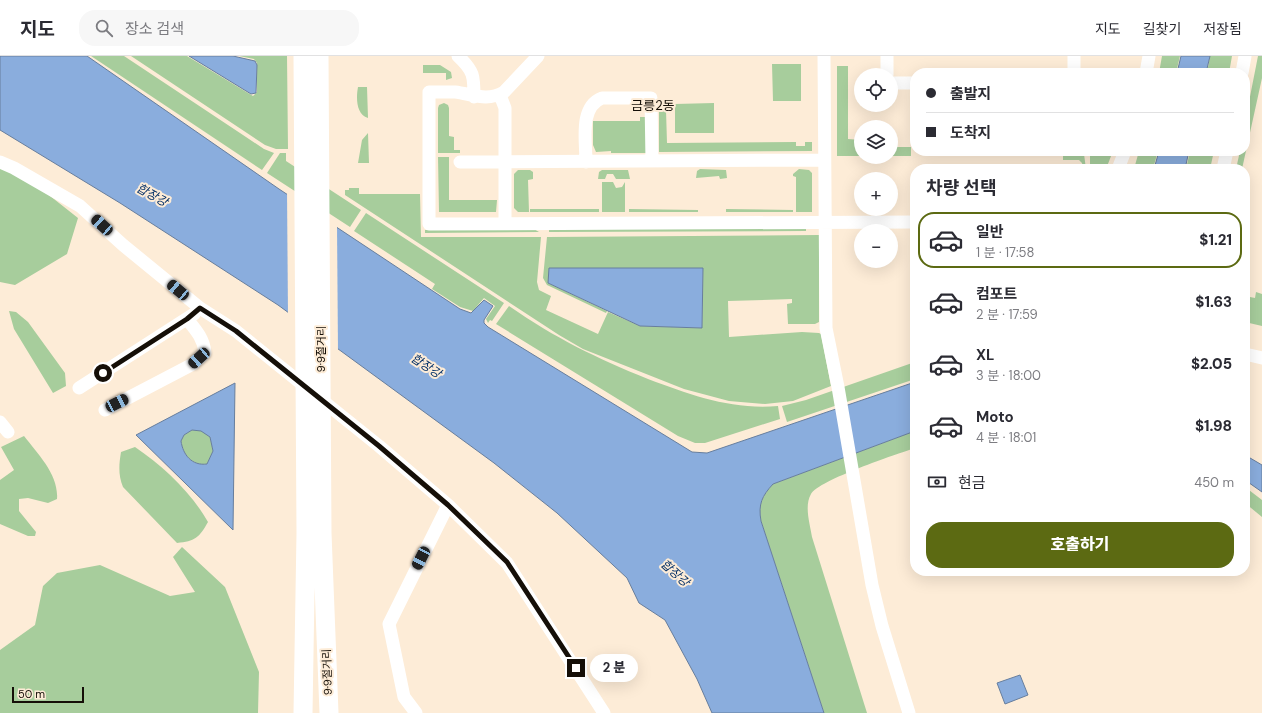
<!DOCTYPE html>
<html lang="ko">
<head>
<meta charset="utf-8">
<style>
  :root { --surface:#fff; --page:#f7f7f7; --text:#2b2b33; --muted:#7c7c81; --line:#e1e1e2; --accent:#5c6a12 }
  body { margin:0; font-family:"DM Sans","Noto Sans KR",sans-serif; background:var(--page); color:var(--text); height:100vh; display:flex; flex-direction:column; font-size:15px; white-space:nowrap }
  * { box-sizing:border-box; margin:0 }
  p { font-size:13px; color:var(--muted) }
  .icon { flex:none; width:22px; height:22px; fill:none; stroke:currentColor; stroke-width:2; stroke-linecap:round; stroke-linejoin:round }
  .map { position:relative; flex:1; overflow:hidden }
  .details { position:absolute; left:910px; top:108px; width:340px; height:412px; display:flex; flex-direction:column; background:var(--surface); border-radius:16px; box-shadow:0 4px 16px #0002 }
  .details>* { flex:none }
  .hud { position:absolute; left:910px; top:12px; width:340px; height:88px; border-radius:16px; box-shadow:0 4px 16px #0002; display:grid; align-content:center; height:88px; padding:0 16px; background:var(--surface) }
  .controls { position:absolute; left:854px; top:12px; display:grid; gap:8px }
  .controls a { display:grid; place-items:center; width:44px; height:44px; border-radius:50%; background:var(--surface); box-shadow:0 4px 16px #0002; font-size:20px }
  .scale { position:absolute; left:12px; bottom:10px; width:72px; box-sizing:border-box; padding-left:4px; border:2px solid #150f08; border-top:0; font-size:11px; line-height:14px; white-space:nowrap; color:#150f08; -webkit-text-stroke:3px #fdecd7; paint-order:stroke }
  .end { position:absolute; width:18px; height:18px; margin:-9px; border:5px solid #150f08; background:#fff; box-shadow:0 0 0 2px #fff }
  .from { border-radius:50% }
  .bubble { position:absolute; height:28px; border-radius:14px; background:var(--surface); box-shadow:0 4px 16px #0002; font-size:13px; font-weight:800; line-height:28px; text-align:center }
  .car { position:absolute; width:12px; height:24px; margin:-12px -6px; border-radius:5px; box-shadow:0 0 3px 1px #0007; background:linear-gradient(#222 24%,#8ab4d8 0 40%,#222 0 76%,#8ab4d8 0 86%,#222 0) }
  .hud b { display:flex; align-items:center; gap:14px; height:38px; font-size:15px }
  .hud b+b { border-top:1px solid var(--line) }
  .hud i { width:10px; height:10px; background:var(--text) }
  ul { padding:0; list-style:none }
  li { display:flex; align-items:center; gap:12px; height:56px; margin:0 8px 6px; padding:0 8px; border:2px solid transparent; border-radius:16px }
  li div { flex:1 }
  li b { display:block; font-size:15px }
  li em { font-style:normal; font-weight:800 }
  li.current { border-color:var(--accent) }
  li>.icon { width:36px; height:36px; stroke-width:1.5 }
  h2 { padding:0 16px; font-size:18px; line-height:48px }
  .pay { display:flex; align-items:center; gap:10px; height:44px; padding:0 16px; font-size:15px }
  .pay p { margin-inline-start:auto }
  .primary-button { display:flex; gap:8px; margin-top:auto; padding:8px 16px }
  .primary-button a { flex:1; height:46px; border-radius:16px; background:var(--accent); color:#fff; font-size:16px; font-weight:800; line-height:46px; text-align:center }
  header { display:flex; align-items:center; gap:24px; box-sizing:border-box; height:56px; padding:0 20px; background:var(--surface); border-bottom:1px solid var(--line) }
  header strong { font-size:19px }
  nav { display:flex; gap:22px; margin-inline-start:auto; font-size:14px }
  .search { width:280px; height:36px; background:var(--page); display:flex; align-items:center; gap:10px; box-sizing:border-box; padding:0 14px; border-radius:16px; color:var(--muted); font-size:15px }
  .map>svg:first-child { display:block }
  .green { fill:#a7cd9c }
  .water { fill:#8aaddd; stroke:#677e9d; fill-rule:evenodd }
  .pier { fill:#fdecd7 }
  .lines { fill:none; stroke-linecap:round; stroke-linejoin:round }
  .minor { stroke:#fff; stroke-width:13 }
  .highway { stroke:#fff; stroke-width:19 }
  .route { stroke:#150f08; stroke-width:5 }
  .labels { text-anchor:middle; stroke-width:4; stroke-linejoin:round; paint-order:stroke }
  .street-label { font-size:11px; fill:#150f08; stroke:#fdecd7 }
  .water-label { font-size:12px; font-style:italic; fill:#002e66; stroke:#fdecd7 }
  .quarter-label { font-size:13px; fill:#150f08; stroke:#fdecd7 }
</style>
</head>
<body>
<header>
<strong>지도</strong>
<div class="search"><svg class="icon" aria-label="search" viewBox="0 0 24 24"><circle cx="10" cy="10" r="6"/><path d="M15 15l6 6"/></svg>장소 검색</div>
<nav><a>지도</a><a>길찾기</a><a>저장됨</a></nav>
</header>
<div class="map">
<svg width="1262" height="657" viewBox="0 0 1262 657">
  <rect width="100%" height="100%" fill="#fdecd7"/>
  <!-- green -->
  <path class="green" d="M91 0H124L246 81 264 93 274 97 262 114Z
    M131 0H187L253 40 257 36V7L254 3 239 0H287L288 93H276L265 89Z
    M1162 0H1180L1176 17H1159Z
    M1210 0H1232L1229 17H1207Z
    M1258 0H1262V22L1242 113H1236L1240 95H1245V66Z
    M772 8H801V45H773Z
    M423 9H440L451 16 452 22 446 24V17H423Z
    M837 10H848V83L861 84V100H837Z
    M358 31H367L368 62C356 58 356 42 358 31Z
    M444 47 448 49 449 52V80L454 81V94H460V97H438V52L439 49Z
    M659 47H672V53L666 54 667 87 796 86V90H805V86H812V95L659 96Z
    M714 47V77H675V48Z
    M640 61H646L647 97H611V95L596 96 593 89V65H640Z
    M368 77 369 107H358L362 84Z
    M891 91H911V100H891Z
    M1087 95H1113L1106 113H1090V100Z
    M1139 95H1158L1153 113H1134Z
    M1190 95H1214L1210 113H1186Z
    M280 97H286V105L361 154 350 171 267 117Z
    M1063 97 1084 98 1086 113H1083L1082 107 1079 104H1063Z
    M438 101H449V144H497L496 156H439Z
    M0 111 40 132 78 162 67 198 15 229 0 226Z
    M700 113 726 114 727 122 720 123 719 120 696 122 697 115Z
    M799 113 809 114 812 117V156H796V121L793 120V118Z
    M518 114H530L533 116V123L528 124 529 156H518L514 152V118Z
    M602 114H628L630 123H616L613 118H607L605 123H598L599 116Z
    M602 126H613L616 132 622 131 625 126V156H602Z
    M349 132H359V138H420L421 181H541L537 226 539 234 551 240 546 254 598 278 608 256 640 270 702 272 703 212 548 227 607 255 606 257 547 229 543 222 547 181 819 179V266L815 268H788L787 248 792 247V243L728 245 729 281 802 276 819 277 821 278 831 330 793 345 765 348 729 345 684 333 583 293 559 279 345 139V134H349Z
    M530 153H599V156H530Z
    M629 153 698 154V156H629Z
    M726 153 793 154V156H726Z
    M366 157 504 247 492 265 490 264 488 267 486 263 495 250 484 242 473 255 460 251 432 233 435 228 354 175Z
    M806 172V175L549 176V173Z
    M534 173 539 176 425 177V174Z
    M1256 236 1262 238V270L1245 266V240L1255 242Z
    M509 250C555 282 596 302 648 323 691 339 731 354 778 350L780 363 705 387H695L678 380 496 268Z
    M9 255 16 256 28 266 65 317 66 330 53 337 14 273Z
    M915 306V323L787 366 782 350 806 344Z
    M192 374H201L210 381 213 395 207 408C192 410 183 399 181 385L184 379Z
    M915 375V392C897 398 819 424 811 438 804 450 810 468 812 481L867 657H824L761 465C758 448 762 440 773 428Z
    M24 380C38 398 59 419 57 443L48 447 28 442 19 443V455L36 476 35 480H28L0 468V424L14 414 1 391Z
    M135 391C163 410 191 436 208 466 199 482 195 485 177 487L123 431C118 419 119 408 121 396Z
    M1245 431 1262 444V461L1245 447Z
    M182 491 225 531 259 616 258 657H0V594L35 569 43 530 57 517 100 509 170 540 195 536 173 501Z"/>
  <!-- water -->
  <path class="water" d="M0 0H87L279 133 460 253 471 257 484 244 493 250 484 264V267L488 271 692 396 707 397 915 326V375L773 428C762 440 758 448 761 465L824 657H712L697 623 665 564 639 547 627 522 557 457 494 407 278 249 120 147 0 74Z
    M189 0H233L255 5 257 9 256 37 251 38Z
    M1181 0H1210L1206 17H1177Z
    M1159 95H1189L1185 113H1154Z
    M549 212H703L702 272 640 270 548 227Z
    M235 327 233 474 136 379ZM192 374 201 375 210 381 213 395 207 408C192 410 183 399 181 385L184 379Z
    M1245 399 1262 409V436L1245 424Z
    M1020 619 1028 639 1005 648 997 627Z"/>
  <!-- pier -->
  <path class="pier" d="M287 135 337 169 338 296 288 259Z"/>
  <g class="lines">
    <!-- minor -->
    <path class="minor" d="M458 0C474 15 474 20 474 41
      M538 0 504 36C487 46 472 38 455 36 446 36 438 36 429 36V168L915 166
      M824 0 826 272 838 331 872 529 882 570 909 657
      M1074 17V0
      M1146 17 1149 0
      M1242 17 1245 0
      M887 19V0
      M891 27H915
      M500 39 505 52V167
      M0 106 14 112 80 150 123 189 200 252 236 275 379 390 448 449 507 507 604 657
      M460 106 824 104
      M586 106C586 85 579 51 602 42H651L652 105
      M1118 113 1125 95
      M1223 113 1227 95
      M1245 298 1262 302
      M79 332 194 258
      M105 354 193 308 205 297C204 283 196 274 187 263
      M0 366 8 376
      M416 657 404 641 389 568 448 449"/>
    <!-- highway -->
    <path class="highway" d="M303 0 306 477 303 657
      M319 0 322 477 329 657"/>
  </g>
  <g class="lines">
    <!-- route -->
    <path class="route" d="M103 317 187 263 200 252 236 275 379 390 448 449 507 506 576 612"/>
  </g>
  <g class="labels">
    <!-- street labels -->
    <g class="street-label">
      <text transform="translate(321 293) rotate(-90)" y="4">9·9절거리</text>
      <text transform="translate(327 616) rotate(-92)" y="4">9·9절거리</text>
    </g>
    <!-- water labels -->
    <g class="water-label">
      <text transform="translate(152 139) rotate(29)" y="4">합장강</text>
      <text transform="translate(426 310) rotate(33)" y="4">합장강</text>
      <text transform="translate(675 517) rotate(42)" y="4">합장강</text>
    </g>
    <!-- quarter labels -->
    <g class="quarter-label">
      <text x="653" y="54">금릉2동</text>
    </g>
  </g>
</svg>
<div class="controls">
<a><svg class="icon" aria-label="locate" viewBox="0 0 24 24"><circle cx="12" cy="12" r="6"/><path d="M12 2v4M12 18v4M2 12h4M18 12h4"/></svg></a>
<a><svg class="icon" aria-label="layers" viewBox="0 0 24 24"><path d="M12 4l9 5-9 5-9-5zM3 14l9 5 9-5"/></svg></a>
<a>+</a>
<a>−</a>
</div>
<div class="scale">50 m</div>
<i class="end from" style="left:103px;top:317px"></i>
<i class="end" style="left:576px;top:612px"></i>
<div class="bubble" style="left:590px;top:598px;width:48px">2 분</div>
<i class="car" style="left:102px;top:169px;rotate:312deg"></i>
<i class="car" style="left:178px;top:234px;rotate:310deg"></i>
<i class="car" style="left:199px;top:302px;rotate:228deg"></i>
<i class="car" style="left:117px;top:347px;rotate:63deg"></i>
<i class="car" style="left:421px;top:502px;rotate:207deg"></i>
<div class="hud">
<b><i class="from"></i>출발지</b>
<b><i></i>도착지</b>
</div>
<section class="details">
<h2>차량 선택</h2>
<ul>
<li class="current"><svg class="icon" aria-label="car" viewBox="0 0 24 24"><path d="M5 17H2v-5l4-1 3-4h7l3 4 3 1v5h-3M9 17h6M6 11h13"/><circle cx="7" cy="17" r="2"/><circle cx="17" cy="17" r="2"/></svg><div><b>일반</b><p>1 분 · 17:58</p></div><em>$1.21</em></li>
<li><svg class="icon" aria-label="car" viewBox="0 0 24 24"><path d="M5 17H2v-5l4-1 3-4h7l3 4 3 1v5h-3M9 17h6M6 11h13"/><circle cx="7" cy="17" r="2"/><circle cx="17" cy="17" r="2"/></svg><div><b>컴포트</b><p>2 분 · 17:59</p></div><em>$1.63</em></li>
<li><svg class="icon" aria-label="car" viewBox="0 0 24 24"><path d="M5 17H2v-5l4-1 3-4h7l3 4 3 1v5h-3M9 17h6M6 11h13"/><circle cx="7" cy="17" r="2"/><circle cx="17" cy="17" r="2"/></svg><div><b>XL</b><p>3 분 · 18:00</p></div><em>$2.05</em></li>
<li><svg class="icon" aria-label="car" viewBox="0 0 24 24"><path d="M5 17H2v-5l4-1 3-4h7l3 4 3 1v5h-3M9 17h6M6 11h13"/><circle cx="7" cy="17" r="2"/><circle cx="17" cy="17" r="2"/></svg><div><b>Moto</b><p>4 분 · 18:01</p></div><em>$1.98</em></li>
</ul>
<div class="pay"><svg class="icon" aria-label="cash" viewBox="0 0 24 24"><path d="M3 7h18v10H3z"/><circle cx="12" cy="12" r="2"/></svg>현금<p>450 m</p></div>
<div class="primary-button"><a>호출하기</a></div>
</section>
</div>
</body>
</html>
